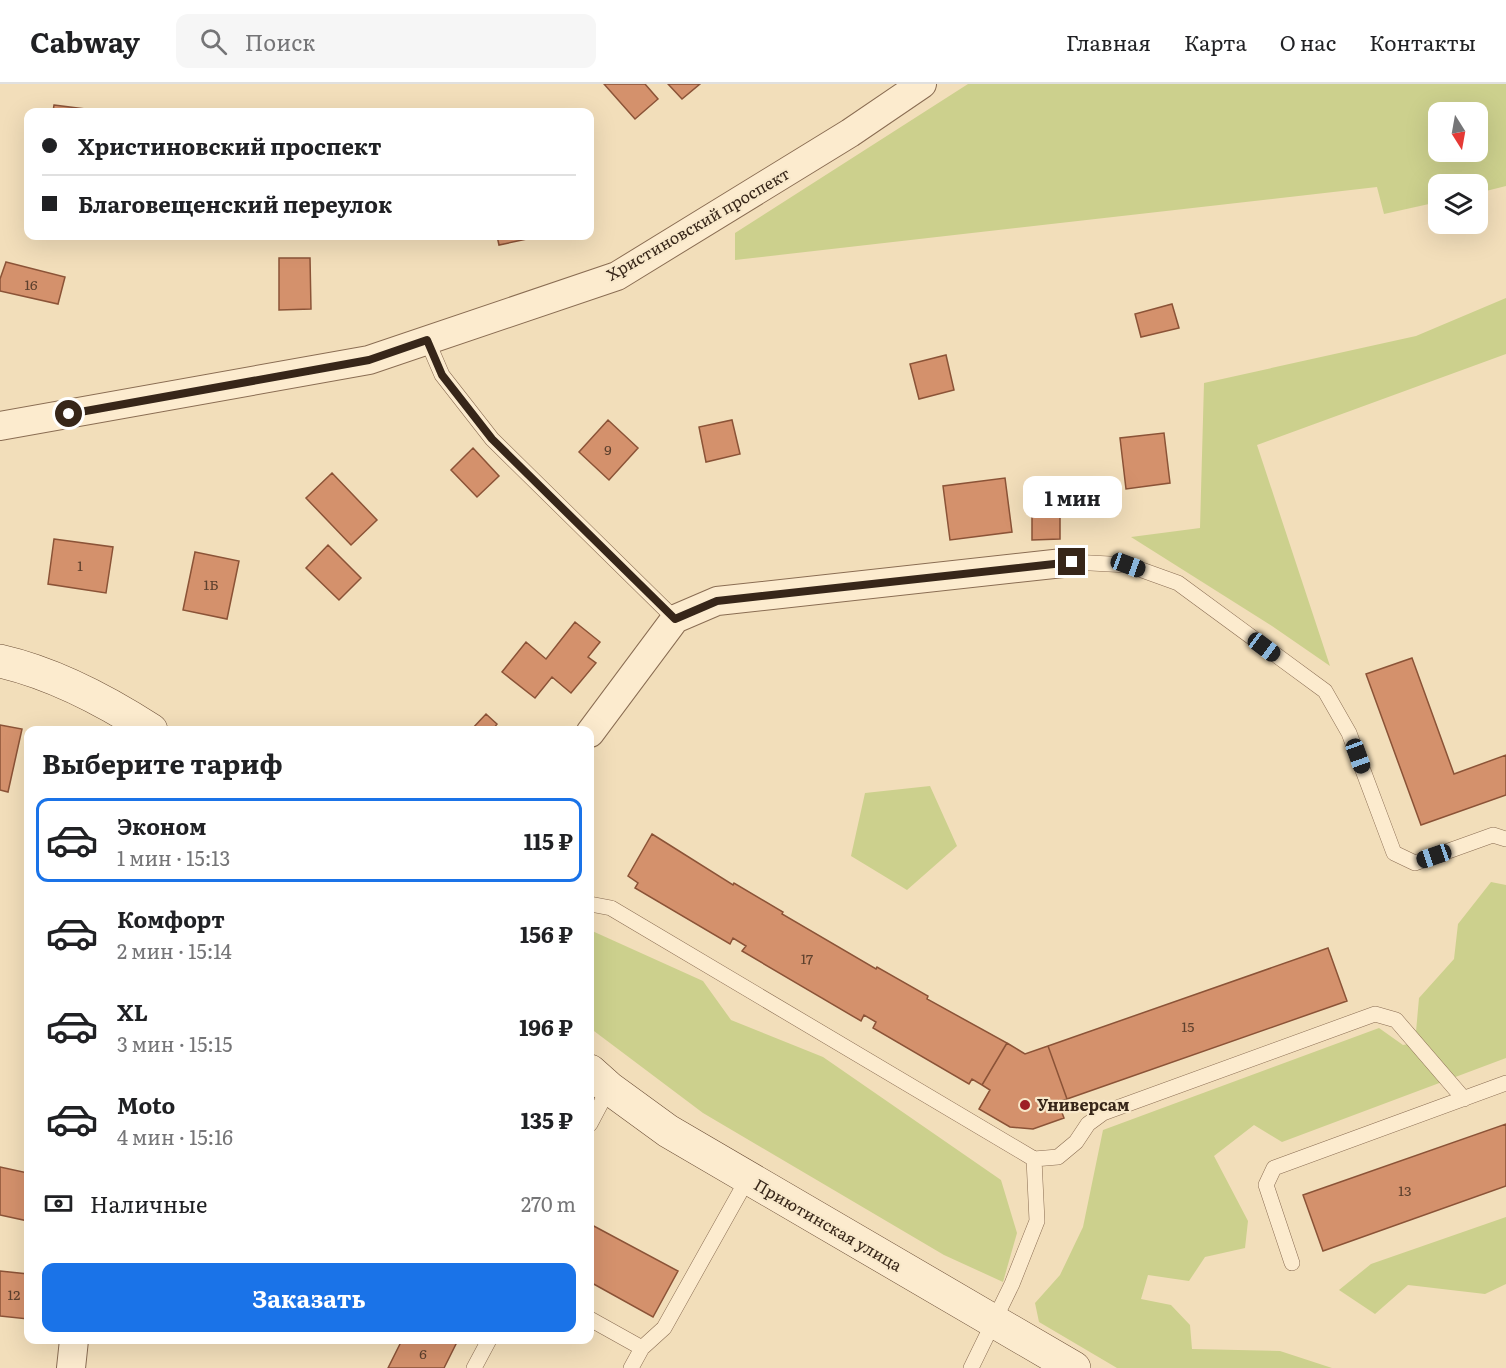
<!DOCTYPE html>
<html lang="ru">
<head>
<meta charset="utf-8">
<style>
  :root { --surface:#fff; --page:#f6f6f6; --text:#202124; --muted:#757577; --line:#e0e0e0; --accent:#1a73e8 }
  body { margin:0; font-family:Literata,serif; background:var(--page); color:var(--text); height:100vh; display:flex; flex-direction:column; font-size:22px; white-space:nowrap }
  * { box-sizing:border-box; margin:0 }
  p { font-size:20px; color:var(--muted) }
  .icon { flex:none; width:33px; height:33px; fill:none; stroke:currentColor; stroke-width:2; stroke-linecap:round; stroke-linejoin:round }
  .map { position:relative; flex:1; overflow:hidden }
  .details { position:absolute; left:24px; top:642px; width:570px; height:618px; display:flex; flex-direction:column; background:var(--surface); border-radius:12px; box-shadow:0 6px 24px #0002 }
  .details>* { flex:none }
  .guide { position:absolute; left:24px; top:24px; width:570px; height:132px; border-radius:12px; box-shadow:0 6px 24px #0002; display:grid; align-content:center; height:132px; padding:0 18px; background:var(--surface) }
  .needle { width:39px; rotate:169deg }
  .buttons { position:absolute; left:1428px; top:18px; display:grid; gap:12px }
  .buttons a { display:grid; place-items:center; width:60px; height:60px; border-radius:12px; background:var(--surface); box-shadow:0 6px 24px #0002; font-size:30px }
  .end { position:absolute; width:27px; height:27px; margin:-14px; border:8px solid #372619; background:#fff; box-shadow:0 0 0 3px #fff }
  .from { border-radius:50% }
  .bubble { position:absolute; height:42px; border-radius:12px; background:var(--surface); box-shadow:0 6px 24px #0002; font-size:20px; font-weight:700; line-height:42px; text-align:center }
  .car { position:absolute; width:18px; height:36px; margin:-18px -9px; border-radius:8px; box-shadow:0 0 4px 2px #0007; background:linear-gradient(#222 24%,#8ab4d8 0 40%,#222 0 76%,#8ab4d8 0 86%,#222 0) }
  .guide b { display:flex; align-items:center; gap:21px; height:57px; font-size:22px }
  .guide b+b { border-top:2px solid var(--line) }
  .guide i { width:15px; height:15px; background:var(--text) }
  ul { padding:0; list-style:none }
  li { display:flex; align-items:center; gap:18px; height:84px; margin:0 12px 9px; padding:0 6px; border:3px solid transparent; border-radius:12px }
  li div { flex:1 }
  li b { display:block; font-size:22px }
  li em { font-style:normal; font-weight:700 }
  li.active { border-color:var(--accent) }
  li>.icon { width:54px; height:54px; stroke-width:1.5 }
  h2 { padding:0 18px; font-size:27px; line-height:72px }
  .pay { display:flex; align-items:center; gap:15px; height:66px; padding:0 18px; font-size:22px }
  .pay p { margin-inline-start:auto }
  .button { display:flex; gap:12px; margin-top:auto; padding:12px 18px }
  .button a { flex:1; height:69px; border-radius:12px; background:var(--accent); color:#fff; font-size:24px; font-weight:700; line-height:69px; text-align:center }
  header { display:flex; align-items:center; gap:36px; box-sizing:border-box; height:84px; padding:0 30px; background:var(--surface); border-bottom:2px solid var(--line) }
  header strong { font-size:28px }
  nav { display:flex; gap:33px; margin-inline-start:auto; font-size:21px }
  .search { width:420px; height:54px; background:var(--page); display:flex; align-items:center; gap:15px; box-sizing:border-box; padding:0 21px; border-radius:12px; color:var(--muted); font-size:22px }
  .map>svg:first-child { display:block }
  .green { fill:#ccd08d; fill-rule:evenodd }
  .building { fill:#d4916c; stroke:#8b5337; stroke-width:1.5 }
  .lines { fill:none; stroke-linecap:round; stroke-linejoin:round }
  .lane-casing { stroke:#8a6d53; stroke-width:16 }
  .street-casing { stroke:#8a6d53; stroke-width:30 }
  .secondary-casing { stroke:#6b4e36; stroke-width:34 }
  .lane { stroke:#fcebce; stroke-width:15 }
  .street { stroke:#fcebce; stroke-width:28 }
  .secondary { stroke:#fcebce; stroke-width:33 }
  .route { stroke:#372619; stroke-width:8 }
  .poi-dot { fill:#9e1e26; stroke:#f8e8ca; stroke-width:2 }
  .labels { text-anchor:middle; stroke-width:4.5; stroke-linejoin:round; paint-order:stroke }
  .number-label { font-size:14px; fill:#5e412e }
  .street-label { font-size:16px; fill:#372619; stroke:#f8e8ca }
  .poi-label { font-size:16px; font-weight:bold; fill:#372619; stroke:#f8e8ca; text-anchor:start }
</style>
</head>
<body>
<header>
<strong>Cabway</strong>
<div class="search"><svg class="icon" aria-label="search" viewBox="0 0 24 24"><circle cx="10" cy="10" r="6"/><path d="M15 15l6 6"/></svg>Поиск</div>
<nav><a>Главная</a><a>Карта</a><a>О нас</a><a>Контакты</a></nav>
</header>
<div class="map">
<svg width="1506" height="1284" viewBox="0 0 1506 1284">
  <rect width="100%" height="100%" fill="#f2deba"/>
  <!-- green -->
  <path class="green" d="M968 0H1506V102L1478 109V100H1438V118L1384 130 1377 103 735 176V149ZM1478 28V68H1438V28Z
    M1506 214V270L1257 361 1330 582 1272 542 1131 453 1200 444 1204 299 1416 252Z
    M930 702 957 762 907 806 851 772 865 709Z
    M1491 798 1506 801V974L1282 1058 1254 1041 1214 1072 1248 1137 1245 1164 1205 1173 1189 1197 1148 1191 1141 1215 1171 1221 1190 1241 1192 1265 1280 1267 1332 1284H1117L1039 1238 1035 1219 1060 1191 1083 1143 1103 1046 1379 944 1403 961 1415 959 1419 914 1454 875 1458 840Z
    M590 846 703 897 731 936 823 973 1001 1096 1017 1149 1003 1198 944 1171 703 1029 590 944Z
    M1506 1133V1200L1485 1210 1408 1201 1375 1230 1339 1206 1371 1180Z"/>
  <!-- building -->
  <path class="building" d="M604 0H645L658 15 635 35Z
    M668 0H700L682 15Z
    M54 21 93 26V28H53Z
    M497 152H541L499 161Z
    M279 174H310L311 225 279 226Z
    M6 178 65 193 58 220 0 207V195Z
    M1172 220 1179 244 1141 253 1135 230Z
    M946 271 954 306 919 315 910 280Z
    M608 336 638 364 609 396 579 368Z
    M732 336 740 370 706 378 699 343Z
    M1164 349 1170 399 1126 405 1120 354Z
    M473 364 499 392 477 413 451 386Z
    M332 389 377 436 351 461 306 414Z
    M1005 394 1012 448 950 456 943 402Z
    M1032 405H1060V455L1032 456Z
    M54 455 113 463 106 509 48 500Z
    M328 461 361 494 339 516 306 484Z
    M195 468 239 477 227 535 183 526Z
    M575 538 600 558 588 573 596 579 571 609 552 593 535 614 502 588 526 558 546 575Z
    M1412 574 1454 690 1506 671V711L1421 741 1366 590Z
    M486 630 497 640 494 644 497 646H471Z
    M0 641 22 645 8 708 0 706Z
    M652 750 733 801 734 799 783 828 782 830 876 885 877 883 928 912 927 915 1007 959 982 1001 972 995 969 1000 873 944 876 938 864 931 861 937 742 867 746 862 733 854 730 860 635 804 638 799 628 792Z
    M1328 864 1347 917 1067 1015 1048 962Z
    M1007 959 1025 970 1048 962 1067 1015 1058 1018 1064 1034 1033 1045 1010 1043 979 1025 990 1006 982 1001Z
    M1506 1040V1102L1323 1167 1303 1111Z
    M0 1083 28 1089V1137L0 1131Z
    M590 1140 678 1187 653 1233 590 1198Z
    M0 1187 28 1190V1235L0 1232Z
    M402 1256H458L444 1284H388Z"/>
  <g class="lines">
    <!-- lane casing -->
    <g class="lane-casing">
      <path id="lane" d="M427 256 442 291 492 355 675 535
        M1072 478 1128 481 1178 499 1325 607 1349 649 1394 769 1415 779 1493 751 1506 755
        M590 820 611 824 1034 1075 1037 1137 1012 1200 971 1284
        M590 1040 609 1004
        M1034 1075 1058 1073 1076 1058 1088 1040 1103 1029 1375 930 1396 936 1464 1015
        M1292 1179 1266 1101 1274 1084 1506 999
        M590 1235 642 1264
        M474 1284 489 1256
        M631 1284 642 1264 664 1244 748 1094"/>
    </g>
    <!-- street casing -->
    <g class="street-casing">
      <path id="street" d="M0 342 369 276 617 192 850 49 922 0
        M590 649 675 535 717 517 1072 478
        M71 1284 74 1256"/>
    </g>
    <!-- secondary casing -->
    <g class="secondary-casing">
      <path id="secondary" d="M0 577C53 589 106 617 151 646
        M590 987 609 1004 668 1047 1074 1284"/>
    </g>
    <!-- lane -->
    <use href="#lane" class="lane"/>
    <!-- street -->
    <use href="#street" class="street"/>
    <!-- secondary -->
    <use href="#secondary" class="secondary"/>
  </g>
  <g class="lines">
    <!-- route -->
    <path class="route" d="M69 330 369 276 427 256 442 291 492 355 675 535 717 517 1072 478"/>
  </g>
  <!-- markers -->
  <circle class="poi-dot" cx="1025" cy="1021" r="6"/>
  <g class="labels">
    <!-- number labels -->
    <g class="number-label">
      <text x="31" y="206">16</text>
      <text x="608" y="371">9</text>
      <text x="80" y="487">1</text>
      <text x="211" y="506">1Б</text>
      <text x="807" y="880">17</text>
      <text x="1188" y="948">15</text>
      <text x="1405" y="1112">13</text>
      <text x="14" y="1216">12</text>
      <text x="423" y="1275">6</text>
    </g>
    <!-- street labels -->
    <g class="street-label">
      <text transform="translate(698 140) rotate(-30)" y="6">Христиновский проспект</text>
      <text transform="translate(828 1141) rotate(30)" y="6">Приютинская улица</text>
    </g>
    <!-- poi labels -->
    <g class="poi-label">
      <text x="1037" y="1027">Универсам</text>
    </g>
  </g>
</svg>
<div class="buttons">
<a><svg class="needle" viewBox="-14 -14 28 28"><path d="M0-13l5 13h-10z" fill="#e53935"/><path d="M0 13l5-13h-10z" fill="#757577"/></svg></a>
<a><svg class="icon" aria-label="layers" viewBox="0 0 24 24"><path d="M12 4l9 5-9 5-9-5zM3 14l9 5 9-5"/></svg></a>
</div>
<i class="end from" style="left:69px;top:330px"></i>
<i class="end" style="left:1072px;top:478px"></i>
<div class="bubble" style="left:1023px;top:392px;width:99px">1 мин</div>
<i class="car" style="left:1128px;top:481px;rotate:110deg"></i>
<i class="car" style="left:1264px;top:563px;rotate:127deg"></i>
<i class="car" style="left:1358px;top:672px;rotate:160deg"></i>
<i class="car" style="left:1434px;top:772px;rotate:251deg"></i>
<div class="guide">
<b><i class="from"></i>Христиновский проспект</b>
<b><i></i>Благовещенский переулок</b>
</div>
<section class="details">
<h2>Выберите тариф</h2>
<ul>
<li class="active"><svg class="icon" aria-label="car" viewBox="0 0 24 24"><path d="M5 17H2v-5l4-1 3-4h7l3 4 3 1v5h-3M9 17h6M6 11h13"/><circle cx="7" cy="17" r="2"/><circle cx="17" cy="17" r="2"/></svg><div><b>Эконом</b><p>1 мин · 15:13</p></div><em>115 ₽</em></li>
<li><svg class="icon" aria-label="car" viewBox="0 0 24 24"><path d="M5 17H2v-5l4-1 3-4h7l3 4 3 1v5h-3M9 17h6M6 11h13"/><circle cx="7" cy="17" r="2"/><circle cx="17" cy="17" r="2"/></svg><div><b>Комфорт</b><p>2 мин · 15:14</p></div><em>156 ₽</em></li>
<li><svg class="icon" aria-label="car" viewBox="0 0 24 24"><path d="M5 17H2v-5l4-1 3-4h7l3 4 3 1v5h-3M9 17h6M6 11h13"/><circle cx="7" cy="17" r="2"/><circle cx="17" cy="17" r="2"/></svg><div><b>XL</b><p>3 мин · 15:15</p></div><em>196 ₽</em></li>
<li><svg class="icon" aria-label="car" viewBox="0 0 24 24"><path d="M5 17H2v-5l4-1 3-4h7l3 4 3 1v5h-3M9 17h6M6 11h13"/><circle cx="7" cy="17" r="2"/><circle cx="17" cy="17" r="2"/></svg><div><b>Moto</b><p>4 мин · 15:16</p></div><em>135 ₽</em></li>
</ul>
<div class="pay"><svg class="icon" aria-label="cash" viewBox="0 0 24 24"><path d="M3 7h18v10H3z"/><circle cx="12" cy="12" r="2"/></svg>Наличные<p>270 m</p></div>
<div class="button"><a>Заказать</a></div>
</section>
</div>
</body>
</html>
